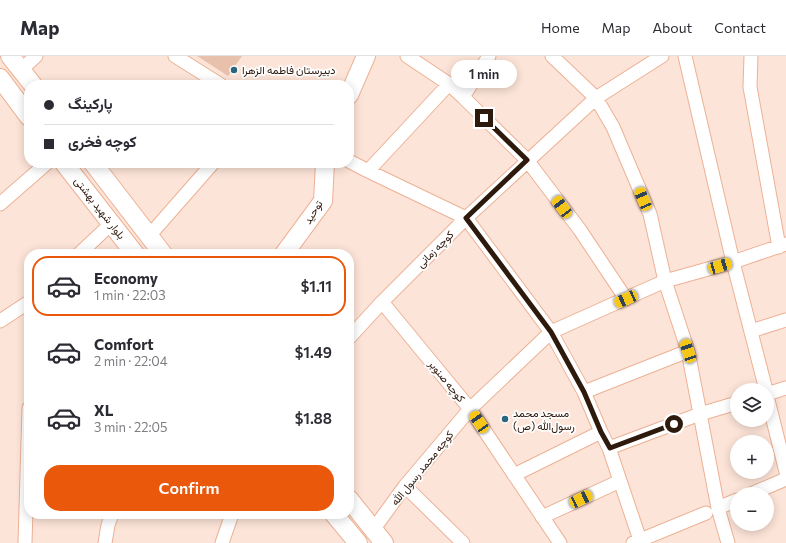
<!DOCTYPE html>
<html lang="en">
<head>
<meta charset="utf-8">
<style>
  :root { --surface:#fff; --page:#f7f7f7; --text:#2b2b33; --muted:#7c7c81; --line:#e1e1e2; --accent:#ea580c }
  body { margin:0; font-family:Commissioner,Vazirmatn,sans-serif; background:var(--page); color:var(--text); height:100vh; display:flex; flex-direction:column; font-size:15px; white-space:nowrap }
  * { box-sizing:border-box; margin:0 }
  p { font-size:13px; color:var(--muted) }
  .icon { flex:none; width:22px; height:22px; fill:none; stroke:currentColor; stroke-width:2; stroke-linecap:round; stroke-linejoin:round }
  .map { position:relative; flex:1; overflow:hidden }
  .drawer { position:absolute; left:24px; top:193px; width:330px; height:270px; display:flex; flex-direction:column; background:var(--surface); border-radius:16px; box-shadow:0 2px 10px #0003 }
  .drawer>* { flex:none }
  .top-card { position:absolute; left:24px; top:24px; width:330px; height:88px; border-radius:16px; box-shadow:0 2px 10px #0003; display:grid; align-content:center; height:88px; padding:0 20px; background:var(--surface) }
  .fabs { position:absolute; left:730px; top:327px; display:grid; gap:8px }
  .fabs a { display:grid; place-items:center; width:44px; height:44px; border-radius:50%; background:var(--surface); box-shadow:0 2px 10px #0003; font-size:20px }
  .end { position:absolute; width:18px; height:18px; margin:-9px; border:5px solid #2e190d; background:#fff; box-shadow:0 0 0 2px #fff }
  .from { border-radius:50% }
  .bubble { position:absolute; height:28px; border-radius:14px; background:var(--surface); box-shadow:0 2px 10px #0003; font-size:13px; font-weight:600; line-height:28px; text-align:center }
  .car { position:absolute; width:12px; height:24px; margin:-12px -6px; border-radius:5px; box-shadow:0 0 3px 1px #0007; background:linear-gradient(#f5c518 24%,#345 0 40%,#f5c518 0 76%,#345 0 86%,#f5c518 0) }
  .top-card b { display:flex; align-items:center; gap:14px; height:38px; font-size:15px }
  .top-card b+b { border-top:1px solid var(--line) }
  .top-card i { width:10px; height:10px; background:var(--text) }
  ul { padding:7px 0 0; list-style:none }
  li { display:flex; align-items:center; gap:12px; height:60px; margin:0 8px 6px; padding:0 12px; border:2px solid transparent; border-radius:16px }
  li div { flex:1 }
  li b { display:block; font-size:15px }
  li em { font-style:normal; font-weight:600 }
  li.active { border-color:var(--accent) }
  li>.icon { width:36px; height:36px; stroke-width:1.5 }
  .primary-button { display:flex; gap:8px; margin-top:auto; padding:8px 20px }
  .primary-button a { flex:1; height:46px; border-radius:16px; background:var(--accent); color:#fff; font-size:16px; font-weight:600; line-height:46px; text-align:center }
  header { display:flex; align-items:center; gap:24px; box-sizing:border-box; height:56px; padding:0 20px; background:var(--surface); border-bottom:1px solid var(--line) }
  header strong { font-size:19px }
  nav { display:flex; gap:22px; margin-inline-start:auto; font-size:14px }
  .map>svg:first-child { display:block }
  .pitch { fill:#e8c1ad }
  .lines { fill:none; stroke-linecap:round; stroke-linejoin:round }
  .street-casing { stroke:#ecb194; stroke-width:15 }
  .secondary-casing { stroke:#ecb194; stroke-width:20 }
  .street { stroke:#fff; stroke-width:13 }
  .secondary { stroke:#fff; stroke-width:18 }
  .route { stroke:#2e190d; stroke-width:5 }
  .poi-dot { fill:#2b667f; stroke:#fff; stroke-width:1.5 }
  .labels { text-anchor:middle; stroke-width:3.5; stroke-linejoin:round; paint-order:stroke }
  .poi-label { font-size:11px; fill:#2e190d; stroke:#fff; text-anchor:start }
  .street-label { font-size:11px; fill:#2e190d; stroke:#fff }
</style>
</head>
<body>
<header>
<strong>Map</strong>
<nav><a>Home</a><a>Map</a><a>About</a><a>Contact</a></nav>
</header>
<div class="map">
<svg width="786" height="487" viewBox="0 0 786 487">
  <rect width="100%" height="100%" fill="#fde4d8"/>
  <!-- pitch -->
  <path class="pitch" d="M197 0H242L228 20Z"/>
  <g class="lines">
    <!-- street casing -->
    <g class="street-casing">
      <path id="street" d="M175 0 221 29
        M407 0 449 28 463 41 527 104 580 174 626 243
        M552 0 596 42 613 71 650 158 665 225 688 295 718 452 728 487
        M685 0 733 206 766 334
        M751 0 750 31 779 191
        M21 14 36 0
        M463 41 489 0
        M349 105 368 115 466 162 551 276 584 336 601 376 609 392 641 487
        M368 115 449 28
        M0 148 47 107
        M149 180 213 107
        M79 198 112 167
        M382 246 470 353 560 487
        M0 265 29 246
        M751 275 786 264
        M349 282 382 246 466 162 596 42 662 0
        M584 336 688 295
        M767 338 786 332
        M767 340 786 416
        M609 392 700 358 737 347
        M514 419 601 376
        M405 430 463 487
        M751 438 786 423
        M718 452 737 444
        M542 461 620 425
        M373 474 405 430 470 353 551 276 665 225 733 206 786 188
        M25 487 29 352
        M105 487 108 469 112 458
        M222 487 232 458
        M633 487 706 457"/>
    </g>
    <!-- secondary casing -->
    <g class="secondary-casing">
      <path id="secondary" d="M10 0 33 29
        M0 22 29 61
        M349 39 366 0
        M64 107 135 198
        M93 107 163 198
        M284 198 323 145 325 107
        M349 443 384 487
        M334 458 358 487"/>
    </g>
    <!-- street -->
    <use href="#street" class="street"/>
    <!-- secondary -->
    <use href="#secondary" class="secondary"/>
  </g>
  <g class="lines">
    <!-- route -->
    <path class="route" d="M484 62 527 104 466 162 551 276 584 336 601 376 610 392 674 368"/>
  </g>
  <!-- markers -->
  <g class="poi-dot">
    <circle cx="234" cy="14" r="4"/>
    <circle cx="505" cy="363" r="4"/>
  </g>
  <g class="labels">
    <!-- poi labels -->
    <g class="poi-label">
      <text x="242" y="18">دبیرستان فاطمه الزهرا</text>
      <text x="513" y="361">مسجد محمد<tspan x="513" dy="13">رسول‌الله (ص)</tspan></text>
    </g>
    <!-- street labels -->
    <g class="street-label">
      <text transform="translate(100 152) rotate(52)" y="4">بلوار شهید بهشتی</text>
      <text transform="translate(313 156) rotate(-58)" y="4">توحید</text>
      <text transform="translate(435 193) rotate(-45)" y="4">کوچه زمانی</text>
      <text transform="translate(447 325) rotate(51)" y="4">کوچه صنوبر</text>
      <text transform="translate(422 412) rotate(-51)" y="4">کوچه محمد رسول الله</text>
    </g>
  </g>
</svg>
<div class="fabs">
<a><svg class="icon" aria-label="layers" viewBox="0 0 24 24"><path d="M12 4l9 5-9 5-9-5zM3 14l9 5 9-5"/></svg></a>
<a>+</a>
<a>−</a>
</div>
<i class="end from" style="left:674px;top:368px"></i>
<i class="end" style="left:484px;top:62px"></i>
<div class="bubble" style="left:451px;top:4px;width:66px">1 min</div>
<i class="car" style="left:643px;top:143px;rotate:337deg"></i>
<i class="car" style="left:562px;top:151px;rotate:323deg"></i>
<i class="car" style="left:720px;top:210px;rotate:74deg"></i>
<i class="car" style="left:626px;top:243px;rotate:246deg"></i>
<i class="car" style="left:688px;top:295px;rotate:342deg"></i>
<i class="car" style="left:479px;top:366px;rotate:326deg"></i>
<i class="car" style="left:581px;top:443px;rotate:65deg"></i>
<div class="top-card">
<b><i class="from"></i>پارکینگ</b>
<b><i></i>کوچه فخری</b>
</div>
<section class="drawer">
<ul>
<li class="active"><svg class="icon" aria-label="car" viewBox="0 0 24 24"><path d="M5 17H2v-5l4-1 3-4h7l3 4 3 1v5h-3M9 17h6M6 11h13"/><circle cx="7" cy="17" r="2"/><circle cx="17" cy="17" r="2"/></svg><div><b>Economy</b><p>1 min · 22:03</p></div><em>$1.11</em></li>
<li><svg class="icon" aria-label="car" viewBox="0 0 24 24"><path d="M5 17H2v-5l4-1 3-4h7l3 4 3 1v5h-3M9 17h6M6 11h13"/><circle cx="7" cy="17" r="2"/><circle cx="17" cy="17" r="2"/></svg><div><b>Comfort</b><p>2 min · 22:04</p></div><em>$1.49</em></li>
<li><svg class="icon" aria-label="car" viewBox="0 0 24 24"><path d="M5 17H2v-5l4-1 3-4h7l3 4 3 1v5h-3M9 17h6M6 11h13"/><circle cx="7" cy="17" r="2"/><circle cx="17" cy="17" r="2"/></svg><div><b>XL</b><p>3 min · 22:05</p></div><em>$1.88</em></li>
</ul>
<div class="primary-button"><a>Confirm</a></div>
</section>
</div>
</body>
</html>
